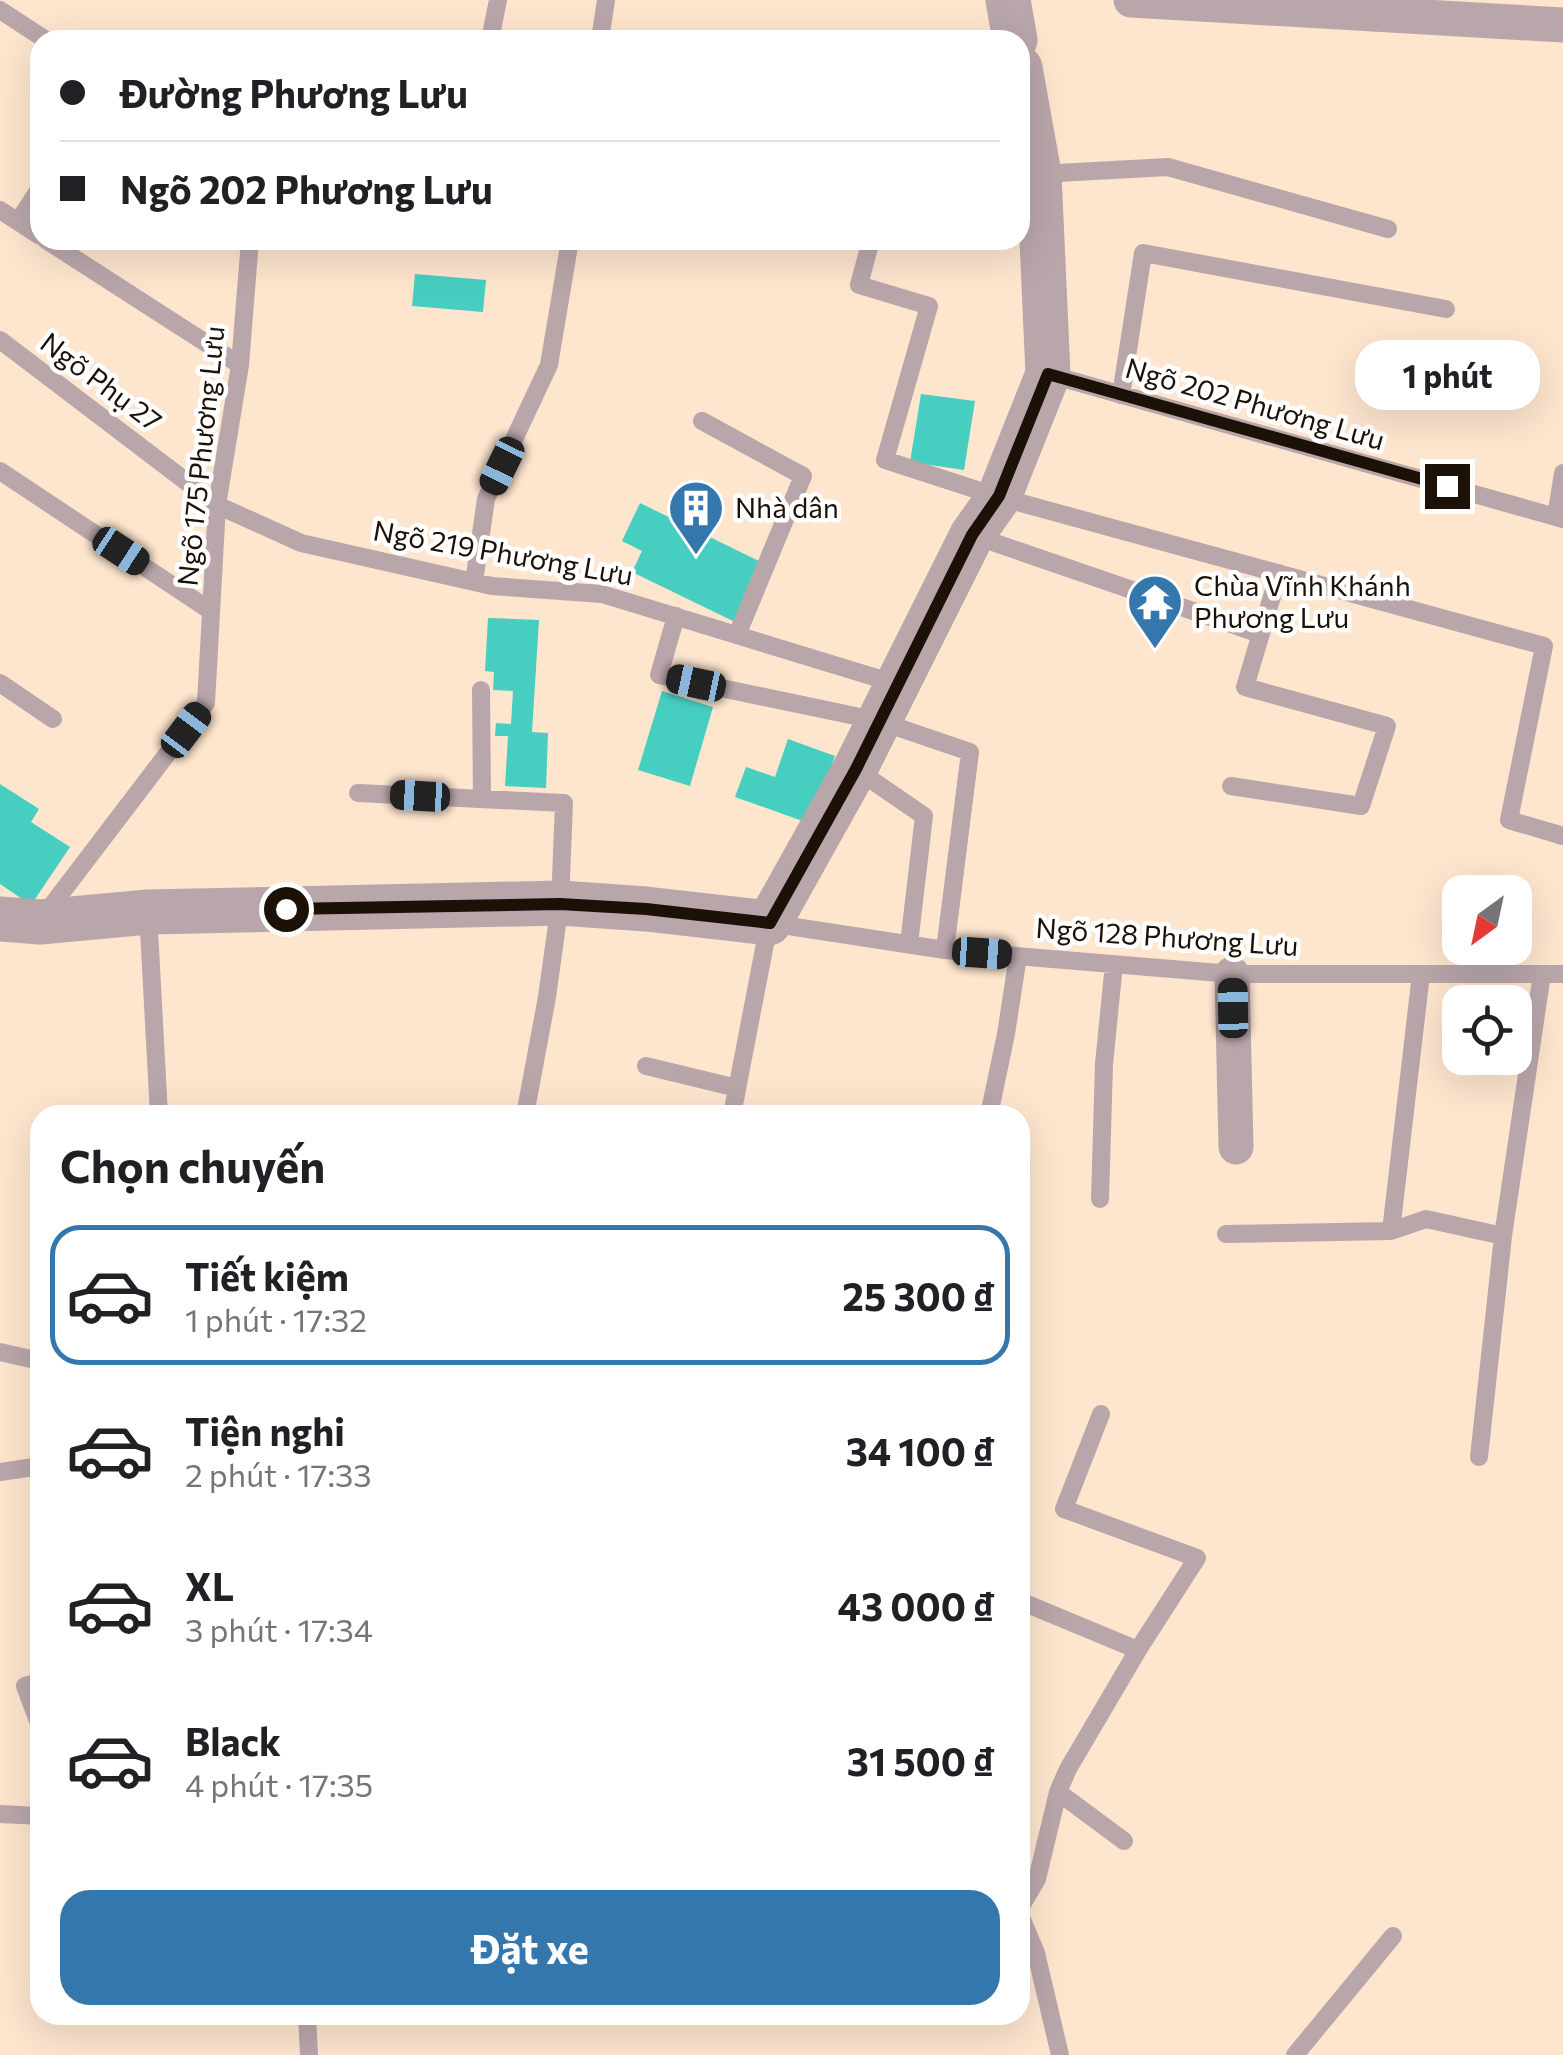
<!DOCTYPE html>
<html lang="vi">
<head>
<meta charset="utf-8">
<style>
  :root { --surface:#fff; --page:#f6f6f6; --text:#202124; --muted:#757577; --line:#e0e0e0; --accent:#3377ad }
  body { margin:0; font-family:Commissioner,sans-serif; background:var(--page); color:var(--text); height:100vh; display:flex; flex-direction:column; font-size:38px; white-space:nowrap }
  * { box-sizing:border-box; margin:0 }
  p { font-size:32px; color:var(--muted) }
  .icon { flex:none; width:55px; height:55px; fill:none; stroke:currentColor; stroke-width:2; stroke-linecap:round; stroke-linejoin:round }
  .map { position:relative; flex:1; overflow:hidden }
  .sheet { position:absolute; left:30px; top:1105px; width:1000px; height:920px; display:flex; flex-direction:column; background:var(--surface); border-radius:30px; box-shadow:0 10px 40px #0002 }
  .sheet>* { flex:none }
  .guide { position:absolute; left:30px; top:30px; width:1000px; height:220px; border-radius:30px; box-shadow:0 10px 40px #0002; display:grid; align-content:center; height:220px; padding:0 30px; background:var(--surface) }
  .needle { width:65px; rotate:213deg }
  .tools { position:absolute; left:1442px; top:875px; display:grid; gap:20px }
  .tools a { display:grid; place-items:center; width:90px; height:90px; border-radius:20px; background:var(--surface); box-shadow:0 10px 40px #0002; font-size:50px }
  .end { position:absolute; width:45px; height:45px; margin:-22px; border:12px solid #1b1107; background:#fff; box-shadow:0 0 0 5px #fff }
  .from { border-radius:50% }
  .bubble { position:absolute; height:70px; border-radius:30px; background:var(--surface); box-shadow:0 10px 40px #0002; font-size:32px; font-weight:700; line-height:70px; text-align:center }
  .car { position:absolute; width:30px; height:60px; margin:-30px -15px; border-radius:12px; box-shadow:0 0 8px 2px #0007; background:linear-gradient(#222 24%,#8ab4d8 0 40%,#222 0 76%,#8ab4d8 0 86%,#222 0) }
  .guide b { display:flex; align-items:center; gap:35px; height:95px; font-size:38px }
  .guide b+b { border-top:2px solid var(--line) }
  .guide i { width:25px; height:25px; background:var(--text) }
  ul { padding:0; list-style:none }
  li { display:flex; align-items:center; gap:30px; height:140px; margin:0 20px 15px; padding:0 10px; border:5px solid transparent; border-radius:30px }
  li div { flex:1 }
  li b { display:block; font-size:38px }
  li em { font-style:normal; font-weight:700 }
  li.selected { border-color:var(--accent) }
  li>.icon { width:90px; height:90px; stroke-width:1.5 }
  h2 { padding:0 30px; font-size:45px; line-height:120px }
  .button { display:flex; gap:20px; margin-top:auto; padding:20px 30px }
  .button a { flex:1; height:115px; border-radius:30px; background:var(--accent); color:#fff; font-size:40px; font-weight:700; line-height:115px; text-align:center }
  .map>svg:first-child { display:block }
  .building { fill:#46cec0 }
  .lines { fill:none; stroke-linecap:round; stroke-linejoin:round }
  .service { stroke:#b9a6aa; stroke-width:18 }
  .minor { stroke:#b9a6aa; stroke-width:35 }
  .tertiary { stroke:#b9a6aa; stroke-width:45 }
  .route { stroke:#1b1107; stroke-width:12 }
  .labels { text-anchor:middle; stroke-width:9; stroke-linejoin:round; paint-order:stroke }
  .street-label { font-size:28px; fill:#1b1107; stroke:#fff }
  .poi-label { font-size:28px; fill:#1b1107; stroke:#fff; text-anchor:start }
</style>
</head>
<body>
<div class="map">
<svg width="1563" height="2055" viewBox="0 0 1563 2055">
  <rect width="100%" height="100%" fill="#fde5ce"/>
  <!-- building -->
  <path class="building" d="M415 274 486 280 483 312 412 306Z
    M921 394 975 401 964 470 910 462Z
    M640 503 765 564 737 623 632 572 642 551 622 541Z
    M488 618 539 620 532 732 548 733 546 788 505 786 508 736H495L496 723 511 724 513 691 493 690 494 672 485 671Z
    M662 691 713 707 690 786 638 770Z
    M788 739 835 756 811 824 735 797 746 767 775 777Z
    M0 784 39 809 31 822 70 847 31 905 0 884Z"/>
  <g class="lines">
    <!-- service -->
    <path class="service" d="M0 10 46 40
      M490 40 498 0
      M600 40 606 0
      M1039 174 1168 167 1388 229
      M0 210 40 236
      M18 222 40 188
      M46 240 240 365
      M871 240 859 285 929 306 885 460 999 497 1544 646 1509 820 1563 836
      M0 340 217 505 301 543 492 586 602 594 897 684
      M1048 374 1563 519
      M1121 395 1143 253 1446 309
      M702 421 803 476 737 635
      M0 471 211 611
      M1556 517 1563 473
      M972 535 1260 634
      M474 582 486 499 549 365 570 240
      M676 616 659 675 879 721 970 752 945 950
      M0 683 53 719
      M481 690 482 799
      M857 770 924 816 909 944
      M1231 786 1361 806 1387 726 1245 687 1279 573
      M358 793 564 803 560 903 547 997 525 1115
      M148 912 159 1115
      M46 913 206 703 217 505 240 365 250 240
      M646 1066 737 1088
      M732 1115 769 923 945 950 1232 974H1563
      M989 1115 1006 1034 1018 956
      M1100 1199 1104 1064 1114 964
      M1391 1231 1421 974
      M1226 1234 1391 1231 1426 1219 1503 1236
      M0 1352 40 1361
      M1479 1457 1503 1236 1542 974
      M0 1472 40 1466
      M1020 1601 1138 1650
      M40 1682 25 1686 40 1726
      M1058 1792 1124 1841
      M0 1814 40 1816
      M1020 1908 1037 1879 1058 1792 1068 1769 1138 1650 1197 1558 1064 1509 1101 1414
      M1020 1915 1036 1953 1060 2055
      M307 2015 309 2055
      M1295 2055 1393 1936"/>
    <!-- minor -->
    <path class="minor" d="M1131 0 1563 25
      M1232 974 1236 1147"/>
    <!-- tertiary -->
    <path class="tertiary" d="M1008 0 1015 40
      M0 919 40 922 148 912 560 903 646 909 769 923 855 769 972 535 999 497 1048 374 1039 174 1020 68"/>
  </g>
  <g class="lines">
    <!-- route -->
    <path class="route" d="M286 909 560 904 646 909 770 923 856 769 972 535 999 496 1048 374 1447 486"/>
  </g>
  <!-- icons -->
  <defs>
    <g id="building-pin" transform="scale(2.875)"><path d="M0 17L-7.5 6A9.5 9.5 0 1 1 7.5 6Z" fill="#3377ad" stroke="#fff"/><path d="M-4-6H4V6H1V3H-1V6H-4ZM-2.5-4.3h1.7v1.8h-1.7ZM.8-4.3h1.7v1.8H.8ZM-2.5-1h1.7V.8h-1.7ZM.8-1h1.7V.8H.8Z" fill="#fff"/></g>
    <g id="temple-pin" transform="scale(2.875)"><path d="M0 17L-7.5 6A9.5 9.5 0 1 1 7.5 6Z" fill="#3377ad" stroke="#fff"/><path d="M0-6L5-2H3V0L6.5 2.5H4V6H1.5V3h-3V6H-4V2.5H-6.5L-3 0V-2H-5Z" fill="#fff"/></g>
  </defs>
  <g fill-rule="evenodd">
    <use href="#building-pin" x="696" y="508"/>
    <use href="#temple-pin" x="1155" y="602"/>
  </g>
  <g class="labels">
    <!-- street labels -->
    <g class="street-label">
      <text transform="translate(101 382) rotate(37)" y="10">Ngõ Phụ 27</text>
      <text transform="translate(1255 404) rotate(16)" y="10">Ngõ 202 Phương Lưu</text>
      <text transform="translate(201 456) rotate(-84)" y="10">Ngõ 175 Phương Lưu</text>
      <text transform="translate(503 553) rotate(10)" y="10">Ngõ 219 Phương Lưu</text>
      <text transform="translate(1167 937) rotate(4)" y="10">Ngõ 128 Phương Lưu</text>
    </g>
    <!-- poi labels -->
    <g class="poi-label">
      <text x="735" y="518">Nhà dân</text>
      <text x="1194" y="596">Chùa Vĩnh Khánh<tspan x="1194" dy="32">Phương Lưu</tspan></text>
    </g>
  </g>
</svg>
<div class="tools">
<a><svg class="needle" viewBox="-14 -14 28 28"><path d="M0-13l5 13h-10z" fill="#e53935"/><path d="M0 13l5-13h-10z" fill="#757577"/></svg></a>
<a><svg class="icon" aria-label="locate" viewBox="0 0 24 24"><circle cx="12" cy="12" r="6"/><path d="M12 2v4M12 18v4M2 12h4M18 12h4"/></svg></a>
</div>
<i class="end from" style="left:286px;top:909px"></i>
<i class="end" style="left:1447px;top:486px"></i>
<div class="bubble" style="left:1355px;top:340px;width:185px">1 phút</div>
<i class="car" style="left:502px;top:466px;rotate:206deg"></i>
<i class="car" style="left:121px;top:551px;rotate:123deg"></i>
<i class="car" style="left:696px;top:683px;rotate:282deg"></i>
<i class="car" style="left:186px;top:730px;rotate:37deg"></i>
<i class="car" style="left:420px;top:796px;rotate:273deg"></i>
<i class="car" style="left:982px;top:953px;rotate:94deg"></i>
<i class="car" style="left:1233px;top:1008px;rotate:359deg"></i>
<div class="guide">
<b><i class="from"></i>Đường Phương Lưu</b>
<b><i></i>Ngõ 202 Phương Lưu</b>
</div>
<section class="sheet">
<h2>Chọn chuyến</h2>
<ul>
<li class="selected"><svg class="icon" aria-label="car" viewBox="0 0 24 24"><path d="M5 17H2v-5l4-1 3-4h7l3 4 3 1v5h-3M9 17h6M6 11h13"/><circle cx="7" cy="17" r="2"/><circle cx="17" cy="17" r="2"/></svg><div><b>Tiết kiệm</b><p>1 phút · 17:32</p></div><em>25 300 ₫</em></li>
<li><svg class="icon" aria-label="car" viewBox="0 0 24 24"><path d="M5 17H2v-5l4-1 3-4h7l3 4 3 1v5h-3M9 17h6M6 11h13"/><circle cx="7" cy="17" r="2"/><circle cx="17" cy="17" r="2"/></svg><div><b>Tiện nghi</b><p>2 phút · 17:33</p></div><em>34 100 ₫</em></li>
<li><svg class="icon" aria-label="car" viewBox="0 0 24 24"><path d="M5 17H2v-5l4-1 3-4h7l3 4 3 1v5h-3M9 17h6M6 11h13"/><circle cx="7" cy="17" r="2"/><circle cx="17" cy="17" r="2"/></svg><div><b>XL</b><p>3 phút · 17:34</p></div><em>43 000 ₫</em></li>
<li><svg class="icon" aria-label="car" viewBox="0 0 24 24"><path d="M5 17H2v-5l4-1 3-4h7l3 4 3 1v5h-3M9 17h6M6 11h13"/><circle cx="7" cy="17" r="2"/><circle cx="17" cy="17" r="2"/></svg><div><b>Black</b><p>4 phút · 17:35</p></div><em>31 500 ₫</em></li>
</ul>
<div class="button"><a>Đặt xe</a></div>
</section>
</div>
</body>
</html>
